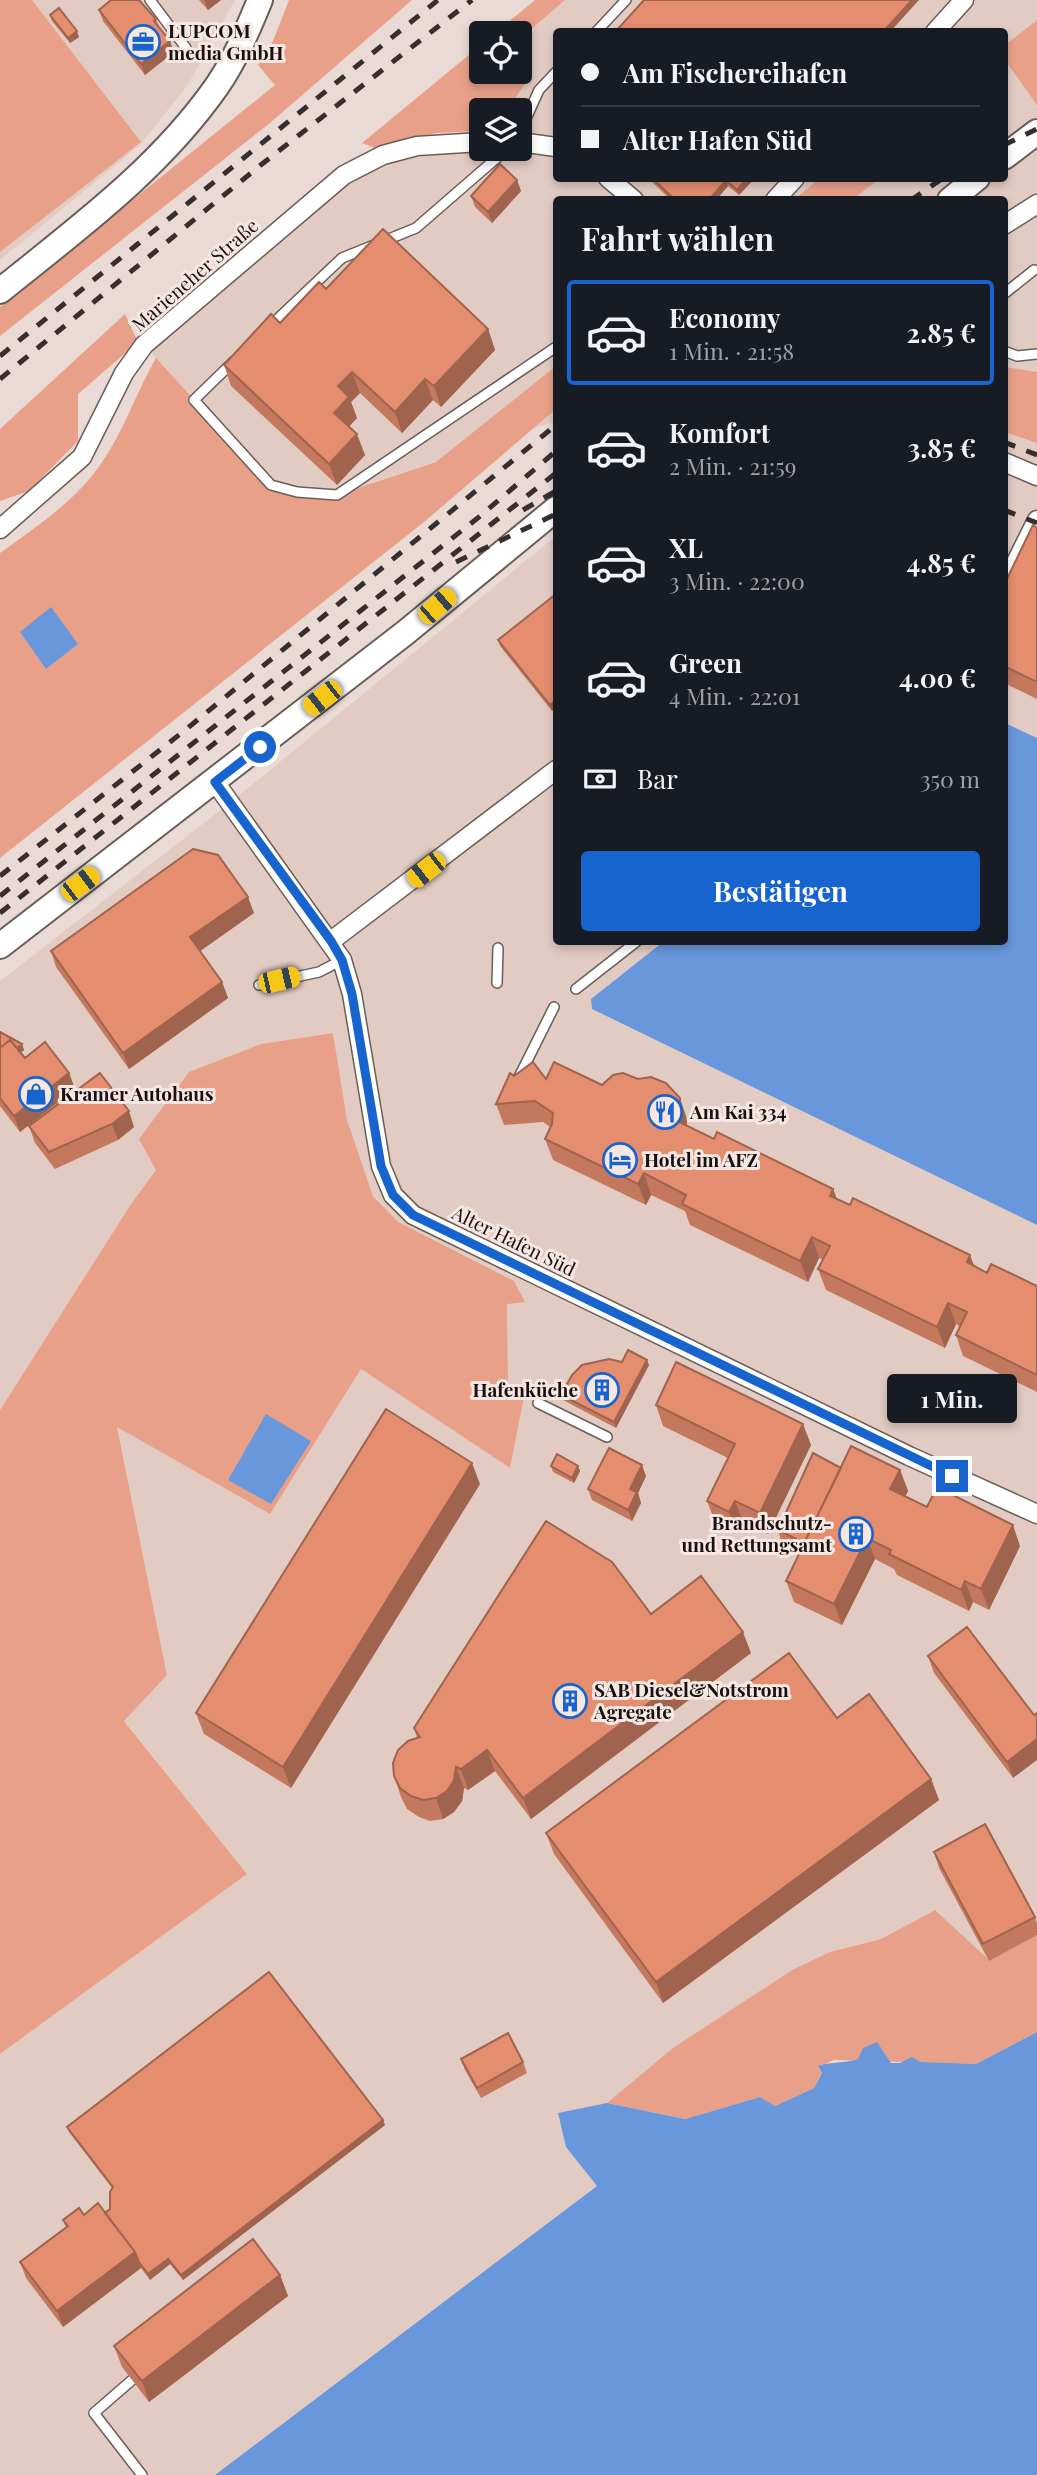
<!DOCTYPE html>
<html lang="de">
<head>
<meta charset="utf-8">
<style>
  :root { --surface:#171b24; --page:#20242c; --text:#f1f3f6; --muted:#9ea1a6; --line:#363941; --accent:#1864cf }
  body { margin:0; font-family:"Playfair Display",serif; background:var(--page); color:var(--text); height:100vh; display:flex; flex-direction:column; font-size:26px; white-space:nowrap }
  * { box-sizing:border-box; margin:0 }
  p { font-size:23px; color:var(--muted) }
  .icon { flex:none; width:38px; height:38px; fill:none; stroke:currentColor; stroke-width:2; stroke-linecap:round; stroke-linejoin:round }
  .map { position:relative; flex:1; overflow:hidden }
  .details { position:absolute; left:553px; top:196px; width:455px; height:749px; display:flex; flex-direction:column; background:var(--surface); border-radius:7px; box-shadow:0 4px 10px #0003 }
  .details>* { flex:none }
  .guide { position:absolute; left:553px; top:28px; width:455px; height:154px; border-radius:7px; box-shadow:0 4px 10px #0003; display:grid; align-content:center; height:154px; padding:0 28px; background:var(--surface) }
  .fabs { position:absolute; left:469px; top:21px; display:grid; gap:14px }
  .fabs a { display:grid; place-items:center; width:63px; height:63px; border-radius:7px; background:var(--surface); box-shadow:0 4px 10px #0003; font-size:35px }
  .end { position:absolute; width:32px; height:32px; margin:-16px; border:9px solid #1864cf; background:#fff; box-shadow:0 0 0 4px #fff }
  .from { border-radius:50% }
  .bubble { position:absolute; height:49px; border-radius:7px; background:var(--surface); box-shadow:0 4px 10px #0003; font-size:23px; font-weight:700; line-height:49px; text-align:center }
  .car { position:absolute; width:21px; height:42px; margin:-21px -10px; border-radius:9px; box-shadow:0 0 5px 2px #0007; background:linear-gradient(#f5c518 24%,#345 0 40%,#f5c518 0 76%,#345 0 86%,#f5c518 0) }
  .guide b { display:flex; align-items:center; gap:24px; height:66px; font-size:26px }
  .guide b+b { border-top:2px solid var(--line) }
  .guide i { width:18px; height:18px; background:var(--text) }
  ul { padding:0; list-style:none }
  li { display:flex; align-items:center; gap:21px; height:105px; margin:0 14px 10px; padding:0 14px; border:4px solid transparent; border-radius:7px }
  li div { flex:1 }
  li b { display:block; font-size:26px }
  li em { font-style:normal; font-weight:700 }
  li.on { border-color:var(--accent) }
  li>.icon { width:63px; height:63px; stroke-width:1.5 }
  h2 { padding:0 28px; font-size:32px; line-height:84px }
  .pay { display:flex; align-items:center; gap:18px; height:77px; padding:0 28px; font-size:26px }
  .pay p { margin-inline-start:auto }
  .cta { display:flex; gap:14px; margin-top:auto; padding:14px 28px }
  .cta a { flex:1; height:80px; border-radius:7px; background:var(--accent); color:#fff; font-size:28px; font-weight:700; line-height:80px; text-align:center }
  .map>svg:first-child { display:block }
  .built { fill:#e2cbc3; fill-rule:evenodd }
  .green { fill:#e8a188 }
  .water { fill:#6997dc }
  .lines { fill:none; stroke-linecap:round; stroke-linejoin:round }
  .lane-casing { stroke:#6a5d58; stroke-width:12 }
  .street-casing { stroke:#6a5d58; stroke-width:21 }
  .secondary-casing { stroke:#6a5d58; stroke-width:28 }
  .lane { stroke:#fff; stroke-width:9 }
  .street { stroke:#fff; stroke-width:18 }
  .secondary { stroke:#fff; stroke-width:24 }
  .rail { stroke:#362f2e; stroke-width:5; stroke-dasharray:12 12; stroke-linecap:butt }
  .wall { fill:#c4795f }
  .shaded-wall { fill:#a0634e }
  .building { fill:#e48d6f; stroke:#a0634e; stroke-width:2 }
  .route { stroke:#1864cf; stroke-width:9 }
  .labels { text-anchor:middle; stroke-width:6; stroke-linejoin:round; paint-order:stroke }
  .poi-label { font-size:19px; font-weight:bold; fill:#171211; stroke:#f7e7e2; text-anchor:start }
  .street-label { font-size:19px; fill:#171211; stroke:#f7e7e2 }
</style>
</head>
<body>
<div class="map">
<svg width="1037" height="2475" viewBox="0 0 1037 2475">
  <rect width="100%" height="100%" fill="#eadad5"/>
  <!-- built -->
  <path class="built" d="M0 0H235L187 86 140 145 0 260Z
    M565 0H1037V738L1005 723 1004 200H556V429L550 423 337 495 271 485 144 345 383 155 520 149V110H507L525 85 516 72H520V39ZM556 32H1004V178H556Z
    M556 536V942H663L591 999 592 1009 1037 1225V1935L989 1961 934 1910 881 1939 830 1952 792 1970 673 2048 607 2103 558 2113 566 2147 598 2185 215 2475H0V2054L247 1874 124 1720 167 1675 117 1426 270 1514 361 1369 509 1467 525 1386 508 1385 507 1303 525 1301 397 1222 373 1195 347 1120 333 1033 262 1044 190 1072 156 1170 131 1204 0 1410V981L231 802Z"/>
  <!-- green -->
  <path class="green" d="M0 0H32L141 142 0 252Z
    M289 0H412L270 123 0 336V307L275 85 258 65 273 41Z
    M535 0H565L520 39V33H495Z
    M1037 20V105L1005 60 1004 46Z
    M481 45V72H516L525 84 507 110H481V131L437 133 375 148 362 143Z
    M819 179V178L879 179 853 199H795Z
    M125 314 138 342 78 394V441L29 491 0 501V429Z
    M156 358 271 484 337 495 436 462 556 366V409L424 522 0 858V553C37 526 79 499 104 459 125 428 137 391 156 358Z
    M1004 367 1037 372V443L1005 432Z
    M333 1033 347 1120 373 1196 398 1222 514 1281 525 1302 507 1304 508 1385 526 1386 510 1468 361 1369 270 1514 117 1427 167 1675 124 1721 247 1874 0 2054V1410L131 1204 156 1170 139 1139 189 1072 261 1044Z
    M935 1910 989 1960 1037 1935V2032L976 2064 834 2060 818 2067 822 2072 814 2088 775 2106 760 2097 685 2119 607 2103 673 2048 792 1970 830 1952 881 1939Z"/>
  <!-- water -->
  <path class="water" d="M51 607 78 644 46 669 20 632Z
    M1005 723 1037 738V1225L592 1009 591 999 663 942H1004Z
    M266 1414 311 1441 271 1504 228 1480Z
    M1037 2032V2475H215L597 2186 566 2147 558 2113 607 2103 685 2119 760 2097 775 2106 814 2088 822 2073 818 2066C832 2061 844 2064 858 2059L863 2048 877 2042 891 2063H900L912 2057 920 2062 976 2064Z"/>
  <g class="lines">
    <!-- lane casing -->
    <g class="lane-casing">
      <path id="lane" d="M150 0 186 48
        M596 32 626 0
        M520 132 539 90 556 72
        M1004 294 1034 270
        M269 327 342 258 416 228 507 149
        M1004 351 1017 356 1037 354
        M234 361 194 400 271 485 297 492 337 495 556 347
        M497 983 498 948
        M259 985 319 972 342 960
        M576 989 636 942
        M517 1081 554 1007
        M538 1403 607 1437
        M132 2380 94 2413 142 2475"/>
    </g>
    <!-- street casing -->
    <g class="street-casing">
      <path id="street" d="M935 32 964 0
        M520 142 556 147
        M608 178 634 200
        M775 200 795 178
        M1004 225 1037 204
        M1004 462 1037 476
        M0 529 82 457 124 373 144 345 344 175 383 155 417 146 481 142
        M1004 586 1037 520
        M215 782 342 960 352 994 381 1166 393 1195 413 1215 909 1456 1037 1514
        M331 941 556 770"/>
    </g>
    <!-- secondary casing -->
    <g class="secondary-casing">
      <path id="secondary" d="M1004 157 1037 132
        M950 200 977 178
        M0 291C78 228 159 169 217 86 235 60 248 29 260 0
        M0 946 405 633 556 509"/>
    </g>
    <!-- lane -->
    <use href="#lane" class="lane"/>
    <!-- street -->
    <use href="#street" class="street"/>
    <!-- secondary -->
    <use href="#secondary" class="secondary"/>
    <!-- rail -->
    <path class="rail" d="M1004 145 1037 129
      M911 200 943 178
      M0 356 438 0
      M0 379 262 164 472 0
      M1004 442 1037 455
      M523 510 556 491
      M1004 510 1037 523
      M456 562 556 514
      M0 876 184 731 556 425
      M0 896 479 517 556 451
      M0 913 556 473"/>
  </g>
  <!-- wall -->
  <path class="wall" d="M199 0H221L208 10Z
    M99 10 156 19 159 27 174 52 145 75 103 21Z
    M50 15 79 37 70 43 52 21Z
    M648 178H755L739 195 728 186 716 200H671Z
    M517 180 521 191 492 223 475 207 471 196Z
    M326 289 488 329 495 350 441 407 433 400 402 433 360 393 351 402 357 418 349 426 365 455 337 485 231 386 224 365Z
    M1037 528V699L1004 683V585Z
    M556 594V707L552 711 500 646 498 640Z
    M254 913 200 951 222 982 228 998 129 1069 56 967 51 951Z
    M0 1032 22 1044 24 1050 20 1053 25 1058 69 1073 75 1089 20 1132 0 1106Z
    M100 1073 134 1127 118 1140 55 1169 35 1143 29 1126Z
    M514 1076 602 1085 687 1119V1126L714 1139 833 1189 837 1199 987 1273 1037 1286V1392L963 1356 956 1335 960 1327 956 1324 945 1348 826 1290 818 1269 823 1260 819 1258 808 1282 690 1225 685 1211 651 1195 646 1205 553 1160 545 1139 550 1127 543 1122 504 1125 496 1104Z
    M622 1362 649 1365 616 1428 563 1400 561 1395Z
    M656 1405 811 1445 768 1534 743 1522 737 1533 715 1522 707 1501 728 1458 663 1426Z
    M551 1466H578L580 1471 574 1483 553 1472Z
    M841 1468 900 1470 908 1491 905 1496 927 1507 1020 1546 989 1610 973 1602 969 1611 897 1575 894 1569 875 1559 842 1625 794 1602 786 1581 799 1554 783 1546 778 1530Z
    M646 1476 638 1493 641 1503 632 1521 592 1500 588 1489Z
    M480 1484 291 1788 204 1734 196 1713Z
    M651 1614 751 1653 531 1819 495 1771 468 1790 464 1788 462 1801 454 1812 443 1819 430 1821 419 1817 407 1809 401 1797 394 1776 417 1738 414 1728Z
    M967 1627 1013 1778 934 1673 928 1656Z
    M837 1718 931 1779 939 1800 663 2003 554 1854 546 1833Z
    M934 1852 1035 1917 1037 1923V1935L989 1961 939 1868Z
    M461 2059 523 2062 527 2073 481 2098 465 2070Z
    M385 2125 183 2280 170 2264 150 2280 141 2268 63 2327 26 2278 20 2262 66 2228 63 2220 84 2215 105 2213 110 2209 112 2188 69 2132 67 2127Z
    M280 2275 288 2296 149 2402 122 2367 114 2346Z"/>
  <!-- shaded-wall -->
  <path class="shaded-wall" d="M204 0H221L208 10Z
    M912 0H919L890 32H883Z
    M77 31 79 37 70 43 68 38Z
    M170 41 174 52 145 75 141 64Z
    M747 178H755L739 195 737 190Z
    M517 180 521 191 492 223 488 212Z
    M726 180 728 186 716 200H709Z
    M488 329 495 350 441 407 434 386Z
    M352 372 360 393 351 402 357 418 342 434 334 413 338 386Z
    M425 379 433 400 402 433 395 412Z
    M357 434 365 455 337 485 329 464Z
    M556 700V707L552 711 550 705Z
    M248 897 254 913 196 954 190 937Z
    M222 982 228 998 129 1069 123 1053Z
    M22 1044 24 1050 0 1069V1061Z
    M69 1073 75 1089 20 1132 14 1116Z
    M680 1098 687 1119 685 1142 677 1121Z
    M129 1111 134 1127 118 1140 112 1124Z
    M644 1173 651 1195 646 1205 638 1184Z
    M833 1189 841 1210 830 1196Z
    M812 1237 819 1258 808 1282 800 1261Z
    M970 1255 978 1276 967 1262Z
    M948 1303 956 1324 945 1348 937 1327Z
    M647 1360 649 1365 616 1428 614 1422Z
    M803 1424 811 1445 768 1534 760 1513Z
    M472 1463 480 1484 291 1788 283 1767Z
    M642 1465 646 1476 638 1493 641 1503 632 1521 628 1510 630 1489Z
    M578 1466 580 1471 574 1483 572 1478Z
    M900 1470 908 1491 898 1510 890 1489Z
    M735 1501 743 1522 737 1533 729 1512Z
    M1013 1525 1020 1546 989 1610 981 1589Z
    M867 1538 875 1559 842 1625 834 1604Z
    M965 1581 973 1602 969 1611 961 1590Z
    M743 1632 751 1653 531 1819 523 1798Z
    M1037 1739V1760L1013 1778 1007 1762Z
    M487 1750 495 1771 468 1790 461 1769Z
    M456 1767 464 1788 462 1801 454 1812 443 1819 436 1798Z
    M931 1779 939 1800 663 2003 656 1982Z
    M383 2120 385 2125 183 2280 181 2275Z
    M135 2252 141 2268 63 2327 57 2311Z
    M168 2259 170 2264 150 2280 148 2274Z
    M280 2275 288 2296 149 2402 142 2381Z"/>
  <!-- building -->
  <path class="building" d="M111 0H139L156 19 154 21 170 41 141 64 99 10Z
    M644 0H912L883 32H615Z
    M59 8 77 31 68 38 50 15Z
    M500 164 517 180 488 212 471 196Z
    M652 178H747L737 190 726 180 709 200H675Z
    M383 229 488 329 434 386 425 379 395 412 352 372 338 386 349 397 334 413 357 434 329 464 224 365 271 314 280 323 319 282 326 289Z
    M1033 525 1037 528V682L1004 666V585Z
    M556 594V700L550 705 498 640Z
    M193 849 218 855 248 897 190 937 222 982 123 1053 51 951Z
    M0 1032 22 1044 17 1048 10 1040 0 1048Z
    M10 1040 25 1058 45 1042 69 1073 14 1116 0 1098V1048Z
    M533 1062 546 1079 554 1062 602 1085 613 1075 623 1073 638 1079 651 1077 666 1083 680 1098 677 1121 714 1139 717 1132 833 1189 830 1196 850 1205 853 1198 970 1255 967 1262 987 1273 991 1264 1037 1286V1375L956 1335 967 1312 948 1303 937 1327 818 1269 830 1246 812 1237 800 1261 682 1204 686 1195 644 1173 638 1184 545 1139 552 1124 553 1113 535 1101 496 1104 510 1073 514 1076Z
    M100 1073 129 1111 112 1124 49 1152 29 1126Z
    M628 1350 647 1360 614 1422 561 1395 572 1375 582 1365 609 1359 622 1362Z
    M676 1362 803 1424 760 1513 735 1501 729 1512 707 1501 735 1444 656 1405Z
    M386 1409 472 1463 283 1767 196 1713Z
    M851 1446 900 1470 890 1489 927 1507 937 1487 1013 1525 981 1589 965 1581 961 1590 889 1554 891 1550 867 1538 834 1604 786 1581Z
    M609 1448 642 1465 630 1489 637 1492 628 1510 588 1489Z
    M813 1453 841 1468 804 1543 778 1530Z
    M557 1454 578 1466 572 1478 551 1466Z
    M546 1521 612 1562 651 1614 701 1576 743 1632 523 1798 487 1750 461 1769 456 1767 454 1780 447 1791 436 1798 423 1800 411 1796 400 1788 394 1776 393 1763 398 1750 408 1741 420 1737 414 1728Z
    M967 1627 1034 1715 1037 1713V1739L1007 1762 928 1656Z
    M789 1653 837 1718 869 1694 931 1779 656 1982 546 1833Z
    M985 1824 1035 1917 983 1944 934 1852Z
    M269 1972 383 2120 181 2275 168 2259 148 2274 139 2262 135 2252 105 2213 110 2209V2192L113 2187 67 2127Z
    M508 2033 523 2062 477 2088 461 2059Z
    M98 2203 135 2252 57 2311 20 2262 68 2226 63 2220 79 2208 84 2215Z
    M253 2239 280 2275 142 2381 114 2346Z"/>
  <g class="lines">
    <!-- route -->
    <path class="route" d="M260 747 215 782 331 941 342 960 352 994 381 1166 393 1195 413 1215 952 1476"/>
  </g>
  <!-- icons -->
  <defs>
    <g id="office-ring" transform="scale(1.75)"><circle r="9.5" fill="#f7e7e2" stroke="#1864cf" stroke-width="1.5"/><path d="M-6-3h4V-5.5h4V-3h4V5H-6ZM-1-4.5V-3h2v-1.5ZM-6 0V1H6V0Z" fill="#1864cf"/></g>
    <g id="shop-ring" transform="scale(1.75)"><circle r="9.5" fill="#f7e7e2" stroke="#1864cf" stroke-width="1.5"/><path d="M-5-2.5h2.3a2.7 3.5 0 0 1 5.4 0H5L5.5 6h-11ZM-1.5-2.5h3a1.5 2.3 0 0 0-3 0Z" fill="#1864cf"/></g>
    <g id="restaurant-ring" transform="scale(1.75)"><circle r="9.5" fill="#f7e7e2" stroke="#1864cf" stroke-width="1.5"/><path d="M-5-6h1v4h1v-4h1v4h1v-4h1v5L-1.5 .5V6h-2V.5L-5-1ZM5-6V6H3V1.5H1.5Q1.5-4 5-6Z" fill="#1864cf"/></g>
    <g id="hotel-ring" transform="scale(1.75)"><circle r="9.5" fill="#f7e7e2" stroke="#1864cf" stroke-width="1.5"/><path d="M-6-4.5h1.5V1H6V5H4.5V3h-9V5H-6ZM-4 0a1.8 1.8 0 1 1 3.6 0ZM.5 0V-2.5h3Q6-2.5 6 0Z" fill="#1864cf"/></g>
    <g id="building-ring" transform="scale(1.75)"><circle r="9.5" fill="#f7e7e2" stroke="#1864cf" stroke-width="1.5"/><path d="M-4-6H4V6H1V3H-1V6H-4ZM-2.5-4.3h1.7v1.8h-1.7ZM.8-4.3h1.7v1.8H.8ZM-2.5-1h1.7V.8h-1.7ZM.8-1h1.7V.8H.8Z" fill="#1864cf"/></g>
  </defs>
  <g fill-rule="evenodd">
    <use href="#office-ring" x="143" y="42"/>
    <use href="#shop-ring" x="36" y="1094"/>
    <use href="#restaurant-ring" x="665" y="1112"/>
    <use href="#hotel-ring" x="620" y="1160"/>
    <use href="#building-ring" x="602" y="1390"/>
    <use href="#building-ring" x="856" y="1534"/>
    <use href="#building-ring" x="570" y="1701"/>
  </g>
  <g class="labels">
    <!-- poi labels -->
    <g class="poi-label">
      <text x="168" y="38">LUPCOM<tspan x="168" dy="22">media GmbH</tspan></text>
      <text x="60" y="1101">Kramer Autohaus</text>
      <text x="690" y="1119">Am Kai 334</text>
      <text x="644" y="1167">Hotel im AFZ</text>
      <text x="578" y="1397" text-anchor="end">Hafenküche</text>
      <text x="832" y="1530" text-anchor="end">Brandschutz-<tspan x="832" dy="22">und Rettungsamt</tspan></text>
      <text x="594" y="1697">SAB Diesel&amp;Notstrom<tspan x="594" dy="22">Agregate</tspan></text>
    </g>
    <!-- street labels -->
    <g class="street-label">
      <text transform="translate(195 275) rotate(-41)" y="7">Marieneher Straße</text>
      <text transform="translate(514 1241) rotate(26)" y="7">Alter Hafen Süd</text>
    </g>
  </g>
</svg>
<div class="fabs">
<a><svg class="icon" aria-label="locate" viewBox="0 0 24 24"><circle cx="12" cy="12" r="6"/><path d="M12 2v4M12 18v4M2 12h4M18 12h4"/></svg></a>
<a><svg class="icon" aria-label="layers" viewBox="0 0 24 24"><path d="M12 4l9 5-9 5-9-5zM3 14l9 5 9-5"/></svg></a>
</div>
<i class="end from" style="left:260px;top:747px"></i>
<i class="end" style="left:952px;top:1476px"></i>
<div class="bubble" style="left:887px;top:1374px;width:130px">1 Min.</div>
<i class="car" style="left:437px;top:606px;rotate:49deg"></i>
<i class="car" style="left:322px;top:698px;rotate:232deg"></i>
<i class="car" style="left:426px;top:870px;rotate:232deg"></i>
<i class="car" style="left:80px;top:884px;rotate:53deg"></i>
<i class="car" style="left:279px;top:980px;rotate:77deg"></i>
<div class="guide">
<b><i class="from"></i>Am Fischereihafen</b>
<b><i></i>Alter Hafen Süd</b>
</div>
<section class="details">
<h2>Fahrt wählen</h2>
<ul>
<li class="on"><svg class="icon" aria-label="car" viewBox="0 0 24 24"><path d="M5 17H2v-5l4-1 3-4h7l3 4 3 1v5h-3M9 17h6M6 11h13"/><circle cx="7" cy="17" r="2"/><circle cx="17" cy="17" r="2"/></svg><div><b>Economy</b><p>1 Min. · 21:58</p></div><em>2.85 €</em></li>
<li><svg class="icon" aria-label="car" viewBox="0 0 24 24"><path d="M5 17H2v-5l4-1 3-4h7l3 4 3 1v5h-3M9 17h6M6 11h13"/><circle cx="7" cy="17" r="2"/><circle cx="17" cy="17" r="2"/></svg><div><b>Komfort</b><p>2 Min. · 21:59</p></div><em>3.85 €</em></li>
<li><svg class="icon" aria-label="car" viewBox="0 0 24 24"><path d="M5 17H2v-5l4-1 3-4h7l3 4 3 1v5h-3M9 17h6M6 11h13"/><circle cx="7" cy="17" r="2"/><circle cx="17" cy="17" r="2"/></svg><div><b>XL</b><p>3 Min. · 22:00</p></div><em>4.85 €</em></li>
<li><svg class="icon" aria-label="car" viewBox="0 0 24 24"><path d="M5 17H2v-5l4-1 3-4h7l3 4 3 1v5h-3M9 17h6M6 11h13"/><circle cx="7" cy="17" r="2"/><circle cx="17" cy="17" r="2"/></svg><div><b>Green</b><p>4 Min. · 22:01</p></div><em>4.00 €</em></li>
</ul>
<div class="pay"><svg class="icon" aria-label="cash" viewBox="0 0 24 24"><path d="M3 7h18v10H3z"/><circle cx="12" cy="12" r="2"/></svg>Bar<p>350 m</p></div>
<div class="cta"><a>Bestätigen</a></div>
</section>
</div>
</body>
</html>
